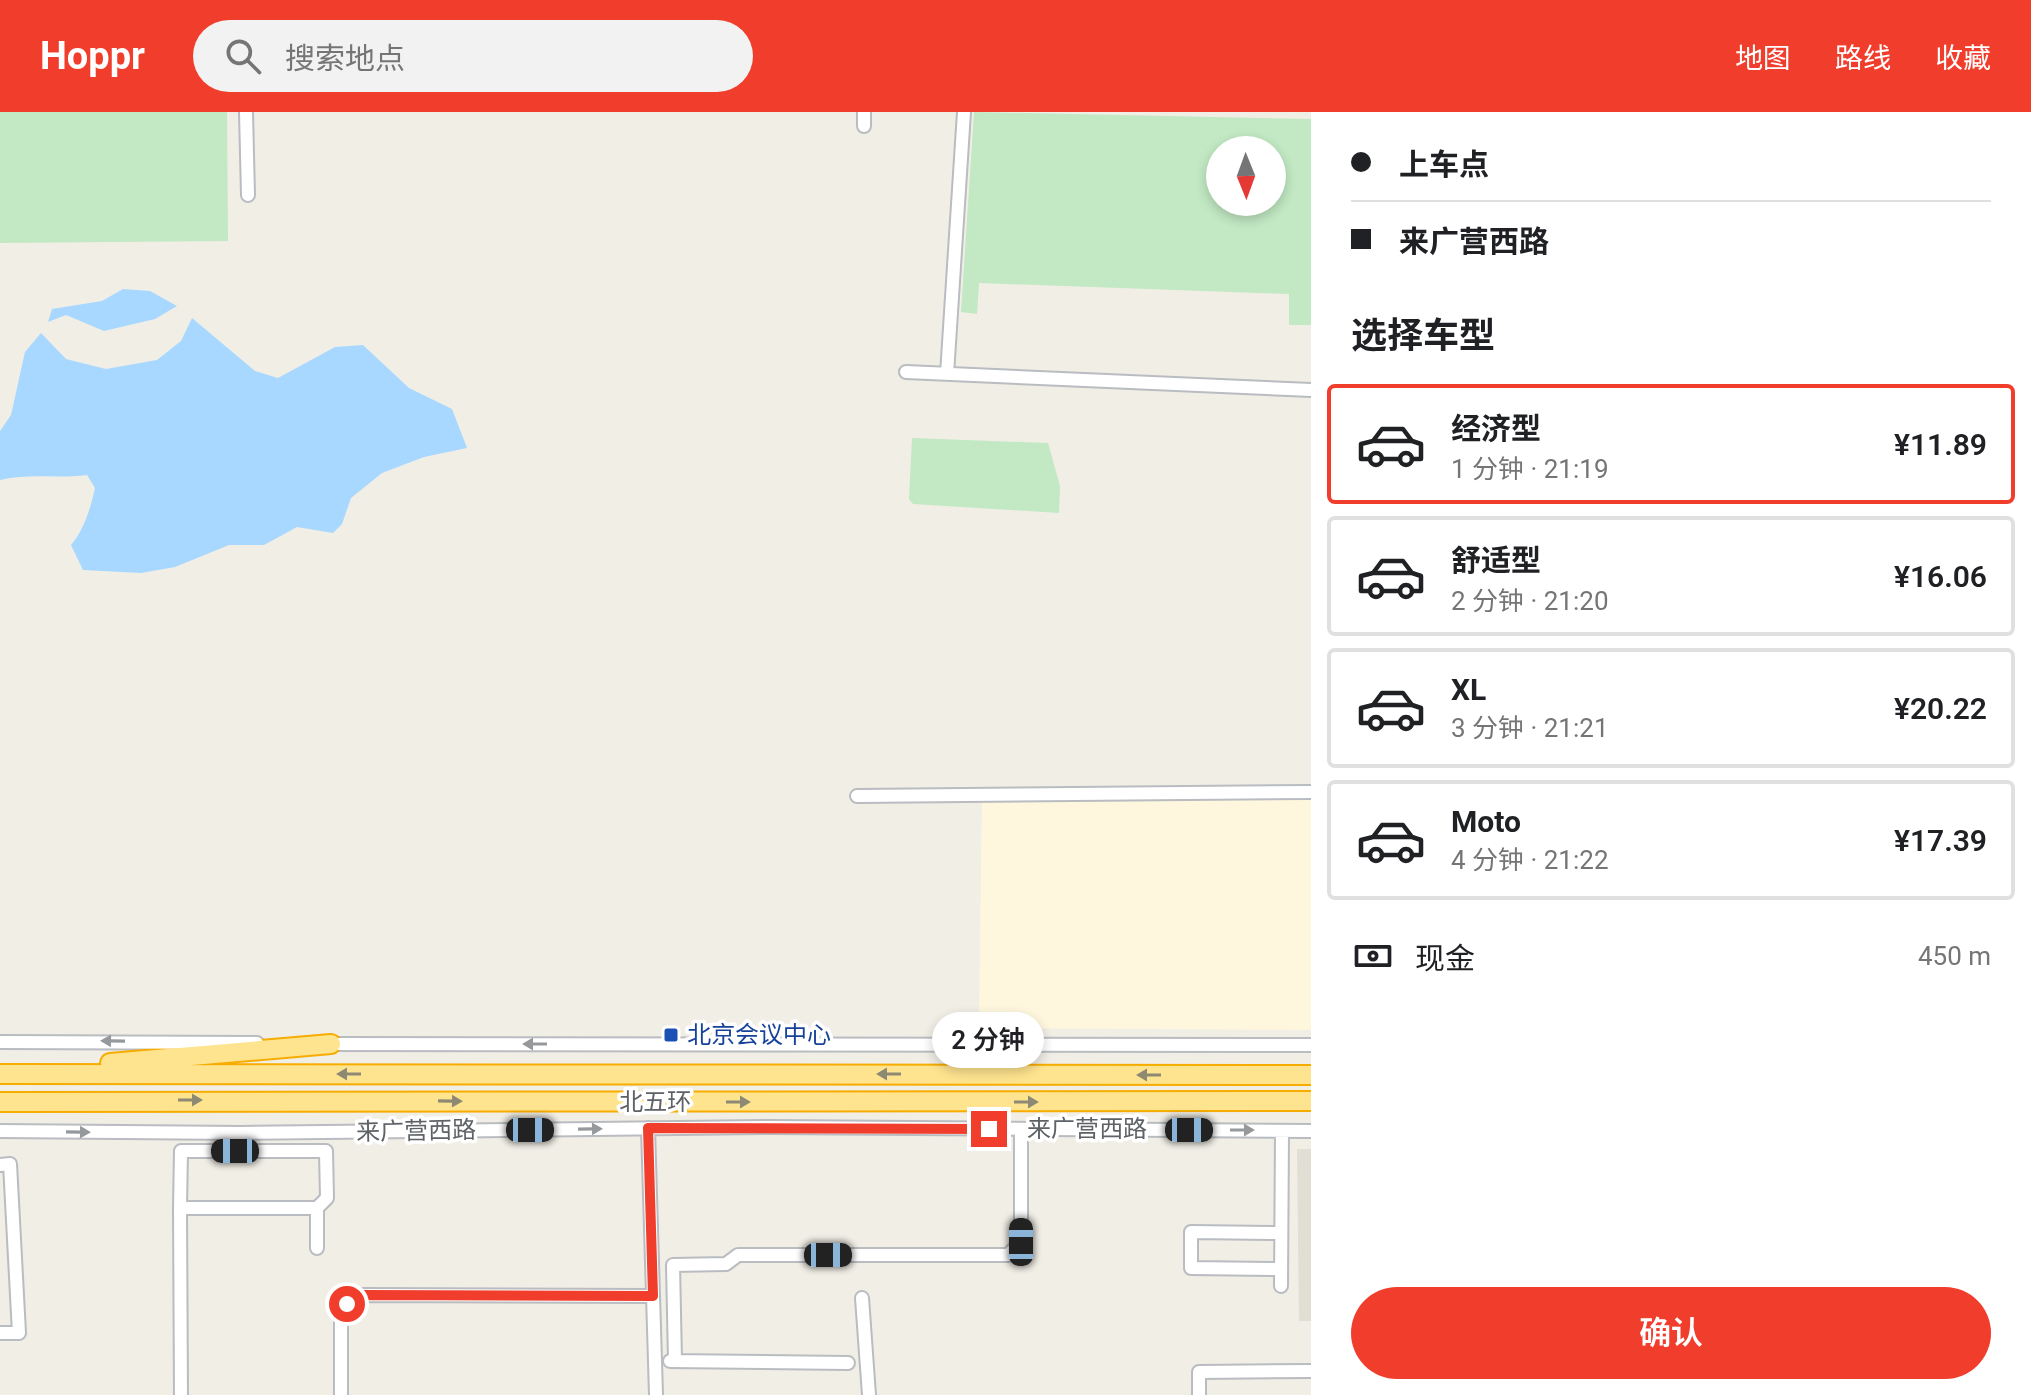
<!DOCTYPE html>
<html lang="zh">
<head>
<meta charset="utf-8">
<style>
  :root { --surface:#fff; --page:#f2f2f2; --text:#202124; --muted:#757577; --line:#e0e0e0; --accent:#f13d2c }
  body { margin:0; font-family:Roboto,"Noto Sans SC",sans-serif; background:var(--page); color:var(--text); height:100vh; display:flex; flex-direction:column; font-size:30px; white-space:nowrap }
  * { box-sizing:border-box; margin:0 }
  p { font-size:26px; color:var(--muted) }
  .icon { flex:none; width:44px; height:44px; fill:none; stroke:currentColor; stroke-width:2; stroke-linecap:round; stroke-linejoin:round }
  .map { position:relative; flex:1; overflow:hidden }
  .details { display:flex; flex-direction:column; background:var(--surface); width:720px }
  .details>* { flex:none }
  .banner { display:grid; align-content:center; height:176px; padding:0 40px; background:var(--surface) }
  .needle { width:52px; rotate:179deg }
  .tools { position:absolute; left:1206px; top:24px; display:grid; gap:16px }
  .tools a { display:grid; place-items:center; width:80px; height:80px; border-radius:50%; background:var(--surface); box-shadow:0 4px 12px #0003; font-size:40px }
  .end { position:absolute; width:36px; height:36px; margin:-18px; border:10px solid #f13d2c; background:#fff; box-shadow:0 0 0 4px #fff }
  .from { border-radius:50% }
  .bubble { position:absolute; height:56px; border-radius:28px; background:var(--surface); box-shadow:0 4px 12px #0003; font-size:26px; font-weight:600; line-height:56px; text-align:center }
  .car { position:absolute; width:24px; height:48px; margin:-24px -12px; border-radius:10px; box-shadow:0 0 6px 2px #0007; background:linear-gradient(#222 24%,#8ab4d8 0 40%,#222 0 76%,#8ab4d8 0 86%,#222 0) }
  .banner b { display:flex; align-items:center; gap:28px; height:76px; font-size:30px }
  .banner b+b { border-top:2px solid var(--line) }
  .banner i { width:20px; height:20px; background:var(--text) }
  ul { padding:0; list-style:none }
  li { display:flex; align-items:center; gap:24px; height:120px; margin:0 16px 12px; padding:0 24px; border:4px solid var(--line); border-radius:8px }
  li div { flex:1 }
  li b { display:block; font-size:30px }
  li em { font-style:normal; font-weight:600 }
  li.active { border-color:var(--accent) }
  li>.icon { width:72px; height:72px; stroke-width:1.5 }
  h2 { padding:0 40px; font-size:36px; line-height:96px }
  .pay { display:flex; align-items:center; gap:20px; height:88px; padding:0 40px; font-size:30px }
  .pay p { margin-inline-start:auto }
  .primary-button { display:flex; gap:16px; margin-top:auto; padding:16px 40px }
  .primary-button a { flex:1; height:92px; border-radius:48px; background:var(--accent); color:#fff; font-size:32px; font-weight:600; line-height:92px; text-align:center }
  header { display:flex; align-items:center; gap:48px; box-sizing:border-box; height:112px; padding:0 40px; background:var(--accent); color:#fff }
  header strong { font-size:38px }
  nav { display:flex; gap:44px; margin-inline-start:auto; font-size:28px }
  .search { width:560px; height:72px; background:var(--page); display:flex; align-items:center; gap:20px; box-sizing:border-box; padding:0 28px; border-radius:44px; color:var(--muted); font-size:30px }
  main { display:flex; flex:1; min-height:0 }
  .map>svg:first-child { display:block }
  .commercial { fill:#fff7dd }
  .education { fill:#e1ded4 }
  .green { fill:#c2e9c3; fill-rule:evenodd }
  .water { fill:#a8d8ff }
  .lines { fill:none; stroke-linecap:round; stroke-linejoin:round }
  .minor-casing { stroke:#b9bcc0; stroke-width:16 }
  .highway-casing { stroke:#f7ac00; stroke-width:22 }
  .minor { stroke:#fff; stroke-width:12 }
  .highway { stroke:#ffe48f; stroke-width:18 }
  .oneway { fill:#96999c }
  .oneway2 { fill:#8e8973 }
  .route { stroke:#f13d2c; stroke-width:10 }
  .transit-dot { fill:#1a4fb4; stroke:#fff; stroke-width:3 }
  .labels { text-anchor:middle; stroke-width:7; stroke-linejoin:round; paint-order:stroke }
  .transit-label { font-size:24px; fill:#164399; stroke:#fff; text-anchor:start }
  .street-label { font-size:24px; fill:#5e6267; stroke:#fff }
</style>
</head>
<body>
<header>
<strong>Hoppr</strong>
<div class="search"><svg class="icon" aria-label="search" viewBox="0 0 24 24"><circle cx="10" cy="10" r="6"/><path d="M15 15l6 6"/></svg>搜索地点</div>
<nav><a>地图</a><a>路线</a><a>收藏</a></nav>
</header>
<main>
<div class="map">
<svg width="1311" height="1283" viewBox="0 0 1311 1283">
  <rect width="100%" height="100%" fill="#f1eee6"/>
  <!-- commercial -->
  <path class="commercial" d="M1311 687V918L979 916 982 691Z"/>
  <!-- education -->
  <path class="education" d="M1297 1037H1311V1209H1299Z"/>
  <!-- green -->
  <path class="green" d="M0 0H227L228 129 0 131Z
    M974 0 1311 7V213H1289V182L979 171 977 202 961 200ZM1220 38H1272V90H1220Z
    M912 326 1048 331 1060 374 1059 401 913 392 909 387Z"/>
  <!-- water -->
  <path class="water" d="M123 177 150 179 177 194 155 207 104 219 66 203 48 210 52 197 102 189Z
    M192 206 255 259 278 266 335 235 363 233 409 276 452 297 467 336 424 345 382 361 351 386 342 412 333 421 297 415 264 433H229L175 455 141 461 83 458 71 433C84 418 91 395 95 376L87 363C57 367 30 361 0 368V319L11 303 25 240 41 221 66 247 106 257 157 248 181 229Z"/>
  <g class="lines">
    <!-- minor casing -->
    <g class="minor-casing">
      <path id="minor" d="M246 0 248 83
        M864 0V14
        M906 260 1311 278
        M947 262 964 0
        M857 684 1311 680
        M0 930 257 931
        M323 932 1311 933
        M648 1016 656 1283
        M0 1019 241 1021 770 1015 1311 1019
        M0 1053 10 1052 19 1221H0
        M180 1096 181 1039H326L327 1086 317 1096
        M1281 1157 1191 1156V1120L1281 1121
        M1281 1174 1282 1019
        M862 1186 869 1283
        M670 1249 848 1251
        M675 1249 673 1153 726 1152 738 1143H1008L1021 1130V1017
        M181 1283 180 1096H317V1136
        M341 1283V1210L347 1192 364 1183 653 1184
        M1199 1283V1260L1311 1259"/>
    </g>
    <!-- highway casing -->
    <g class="highway-casing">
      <path id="highway" d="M110 951 331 932
        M0 962 1311 963
        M0 990 1311 989"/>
    </g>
    <!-- minor -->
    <use href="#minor" class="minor"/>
    <!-- highway -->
    <use href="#highway" class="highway"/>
  </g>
  <!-- one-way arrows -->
  <defs><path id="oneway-solid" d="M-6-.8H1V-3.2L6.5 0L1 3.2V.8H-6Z" transform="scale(2)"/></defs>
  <g class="oneway">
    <use href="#oneway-solid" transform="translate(113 929) rotate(-179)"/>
    <use href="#oneway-solid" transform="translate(535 932) rotate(180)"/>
    <use href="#oneway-solid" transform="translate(590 1017) rotate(-1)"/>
    <use href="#oneway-solid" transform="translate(1242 1018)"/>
    <use href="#oneway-solid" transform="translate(78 1020) rotate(1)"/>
  </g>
  <g class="oneway2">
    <use href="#oneway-solid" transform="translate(349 962) rotate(-180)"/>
    <use href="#oneway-solid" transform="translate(889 962) rotate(-180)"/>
    <use href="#oneway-solid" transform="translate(1149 963) rotate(180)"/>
    <use href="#oneway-solid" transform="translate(190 988)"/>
    <use href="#oneway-solid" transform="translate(450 989) rotate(1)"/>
    <use href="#oneway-solid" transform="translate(738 990)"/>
    <use href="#oneway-solid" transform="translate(1026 990)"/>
  </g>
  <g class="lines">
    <!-- route -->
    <path class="route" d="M347 1192 364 1183 653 1184 648 1016 989 1017"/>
  </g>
  <!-- markers -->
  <rect class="transit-dot" x="663" y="915" width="16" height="16" rx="4"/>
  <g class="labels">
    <!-- transit labels -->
    <g class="transit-label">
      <text x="687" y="931">北京会议中心</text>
    </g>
    <!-- street labels -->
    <g class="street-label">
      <text x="655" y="998">北五环</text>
      <text x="1087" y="1025">来广营西路</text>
      <text transform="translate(416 1019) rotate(-1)" y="8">来广营西路</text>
    </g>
  </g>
</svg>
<div class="tools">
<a><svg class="needle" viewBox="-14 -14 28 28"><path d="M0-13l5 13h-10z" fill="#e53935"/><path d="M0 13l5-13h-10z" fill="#757577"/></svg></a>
</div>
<i class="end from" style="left:347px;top:1192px"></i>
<i class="end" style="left:989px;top:1017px"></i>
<div class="bubble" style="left:932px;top:900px;width:112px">2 分钟</div>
<i class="car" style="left:530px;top:1018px;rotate:90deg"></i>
<i class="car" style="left:1189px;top:1018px;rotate:90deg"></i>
<i class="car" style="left:235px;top:1039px;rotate:270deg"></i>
<i class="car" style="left:1021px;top:1130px;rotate:0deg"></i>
<i class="car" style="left:828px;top:1143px;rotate:90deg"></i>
</div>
<section class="details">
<div class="banner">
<b><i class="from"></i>上车点</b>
<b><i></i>来广营西路</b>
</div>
<h2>选择车型</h2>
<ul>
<li class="active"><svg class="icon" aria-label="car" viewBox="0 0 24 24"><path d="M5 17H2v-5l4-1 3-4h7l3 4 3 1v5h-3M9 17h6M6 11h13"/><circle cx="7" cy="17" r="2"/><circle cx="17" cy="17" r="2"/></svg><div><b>经济型</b><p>1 分钟 · 21:19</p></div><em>¥11.89</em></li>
<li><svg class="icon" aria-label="car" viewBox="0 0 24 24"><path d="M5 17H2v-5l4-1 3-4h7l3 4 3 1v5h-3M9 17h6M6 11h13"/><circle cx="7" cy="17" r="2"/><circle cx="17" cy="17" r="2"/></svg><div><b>舒适型</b><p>2 分钟 · 21:20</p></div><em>¥16.06</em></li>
<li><svg class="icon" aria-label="car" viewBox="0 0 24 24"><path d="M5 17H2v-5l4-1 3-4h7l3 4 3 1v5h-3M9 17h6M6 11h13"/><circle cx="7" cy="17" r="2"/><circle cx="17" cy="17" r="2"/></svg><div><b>XL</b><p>3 分钟 · 21:21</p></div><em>¥20.22</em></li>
<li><svg class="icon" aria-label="car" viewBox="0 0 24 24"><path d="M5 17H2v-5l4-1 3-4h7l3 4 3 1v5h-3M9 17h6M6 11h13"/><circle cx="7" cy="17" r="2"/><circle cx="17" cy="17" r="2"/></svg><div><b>Moto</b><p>4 分钟 · 21:22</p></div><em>¥17.39</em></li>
</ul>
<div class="pay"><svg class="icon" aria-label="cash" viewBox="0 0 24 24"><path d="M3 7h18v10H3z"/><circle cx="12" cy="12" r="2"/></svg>现金<p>450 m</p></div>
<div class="primary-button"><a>确认</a></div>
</section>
</main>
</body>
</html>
